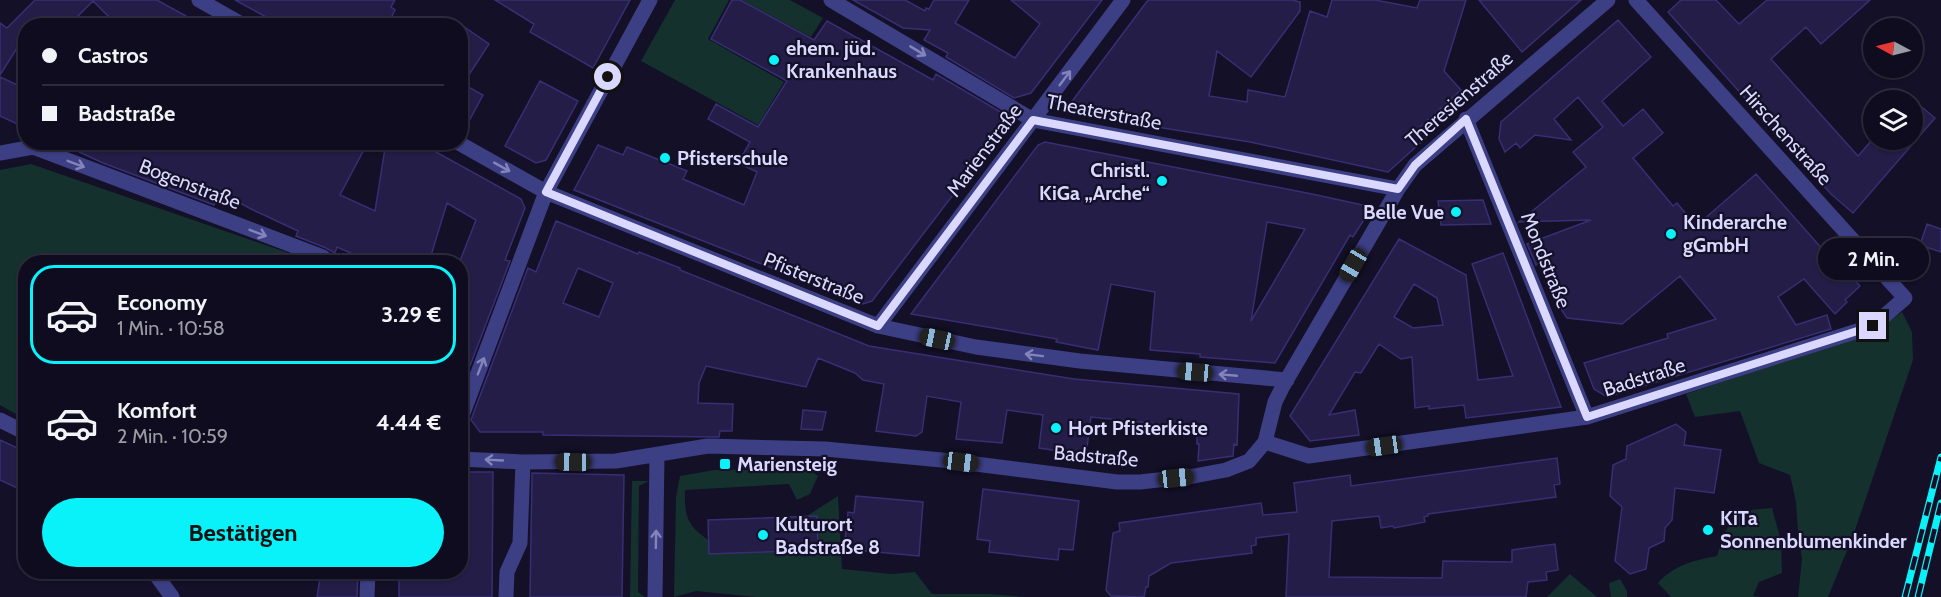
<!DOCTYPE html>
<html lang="de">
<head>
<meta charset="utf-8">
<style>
  :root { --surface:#0e0c1e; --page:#171527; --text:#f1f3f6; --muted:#9b9ba4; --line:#2e2c3c; --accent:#09f2f9 }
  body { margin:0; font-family:Cabin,sans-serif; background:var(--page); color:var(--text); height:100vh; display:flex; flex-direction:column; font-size:22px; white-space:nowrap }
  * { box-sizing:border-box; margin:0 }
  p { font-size:20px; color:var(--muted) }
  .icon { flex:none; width:33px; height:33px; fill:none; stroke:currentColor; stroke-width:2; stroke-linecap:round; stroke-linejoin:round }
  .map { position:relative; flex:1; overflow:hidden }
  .panel { position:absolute; left:18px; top:255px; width:450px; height:324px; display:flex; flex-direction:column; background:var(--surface); border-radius:24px; box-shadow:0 2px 4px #0004,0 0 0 2px var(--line) }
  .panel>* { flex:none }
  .banner { position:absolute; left:18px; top:18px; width:450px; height:132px; border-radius:24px; box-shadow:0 2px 4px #0004,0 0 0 2px var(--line); display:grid; align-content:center; height:132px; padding:0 24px; background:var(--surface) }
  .needle { width:39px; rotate:277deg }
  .tools { position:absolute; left:1863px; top:18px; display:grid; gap:12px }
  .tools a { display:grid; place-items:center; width:60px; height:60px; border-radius:50%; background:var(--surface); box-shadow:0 2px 4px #0004,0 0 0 2px var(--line); font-size:30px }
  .end { position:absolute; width:27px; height:27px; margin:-14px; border:8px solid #dad8fe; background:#111; box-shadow:0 0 0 3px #111 }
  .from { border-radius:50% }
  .bubble { position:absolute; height:42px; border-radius:21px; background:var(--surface); box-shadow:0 2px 4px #0004,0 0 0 2px var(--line); font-size:20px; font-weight:800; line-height:42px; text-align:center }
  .car { position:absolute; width:18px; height:36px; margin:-18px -9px; border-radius:8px; box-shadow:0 0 4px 2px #0007; background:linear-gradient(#222 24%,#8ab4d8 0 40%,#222 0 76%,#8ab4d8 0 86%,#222 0) }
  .banner b { display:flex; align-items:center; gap:21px; height:57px; font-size:22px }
  .banner b+b { border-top:2px solid var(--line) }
  .banner i { width:15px; height:15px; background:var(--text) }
  ul { padding:10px 0 0; list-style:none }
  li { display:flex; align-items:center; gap:18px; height:99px; margin:0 12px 9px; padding:0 12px; border:3px solid transparent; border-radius:24px }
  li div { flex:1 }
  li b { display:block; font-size:22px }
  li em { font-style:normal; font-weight:800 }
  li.selected { border-color:var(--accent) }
  li>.icon { width:54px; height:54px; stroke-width:1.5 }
  .button { display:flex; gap:12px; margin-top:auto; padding:12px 24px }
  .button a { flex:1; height:69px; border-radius:36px; background:var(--accent); color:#111; font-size:24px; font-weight:800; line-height:69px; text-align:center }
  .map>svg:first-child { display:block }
  .green { fill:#14312e }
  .building { fill:#231d48; stroke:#382f73; stroke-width:1.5; fill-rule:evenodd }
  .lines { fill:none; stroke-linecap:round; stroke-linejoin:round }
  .minor { stroke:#3d3f85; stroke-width:15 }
  .rail-casing { stroke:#09f2f9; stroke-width:7 }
  .rail { stroke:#131028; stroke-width:4.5; stroke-dasharray:14; stroke-linecap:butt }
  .oneway { stroke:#8484bb }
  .route { stroke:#dad8fe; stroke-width:8 }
  .poi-dot { fill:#09f2f9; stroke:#131028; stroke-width:2 }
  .labels { text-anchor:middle; stroke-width:4.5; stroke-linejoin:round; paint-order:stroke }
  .poi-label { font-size:20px; font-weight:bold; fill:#dad8fe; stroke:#131028; text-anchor:start }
  .street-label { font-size:20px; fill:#dad8fe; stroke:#131028 }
</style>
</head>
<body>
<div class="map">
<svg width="1941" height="597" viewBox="0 0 1941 597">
  <rect width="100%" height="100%" fill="#131028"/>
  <!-- green -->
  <path class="green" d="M675 0H729L708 39 784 82 758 125 641 61Z
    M742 0H790L823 18 811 37Z
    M31 164 315 262H26L25 419 0 405V170Z
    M1902 312 1912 332 1913 360 1853 536 1828 597H1798L1802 559 1798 532 1796 502 1790 475 1759 463 1740 411 1695 417 1686 394 1878 330Z
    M807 468 818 476 810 494 797 500 789 484 685 490C684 522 690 528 716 545L802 519 838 496 842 569 891 574 915 572 932 594H989L1026 597H756L696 591 674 597 676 497 680 476 714 470Z
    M632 481H649L639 486 638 592 645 597H630Z
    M1772 508 1781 541 1782 573 1759 582 1753 596 1762 597H1671L1658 583C1674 565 1695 560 1717 556L1723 535 1739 511Z
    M1570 574 1597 597H1547Z
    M1620 579 1627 591V597H1611L1609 583Z"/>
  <!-- building -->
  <path class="building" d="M35 0H157L204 26H118L93 1 68 26H26V53L17 48 0 75V23L7 28Z
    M235 0H395L391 7 395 10 387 26H283Z
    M495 0H630L593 68 530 32 534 24Z
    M732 0H740L814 40 827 21 933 80 936 74 1004 114V128L872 301 863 304 574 190 598 145 623 155 627 147 687 171 683 179 744 205 757 172 738 163 750 142 708 119 716 104 758 127 787 81 711 39Z
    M853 0H905L925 11 926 8 929 9 934 0H969L955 23 1015 58 1040 24 1011 0H1102L1031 93 1014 98 946 57 948 53 924 40 930 30 903 28Z
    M1148 0H1292L1300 2V11L1251 77 1217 51 1209 96 1247 102 1248 90 1285 97 1310 11 1327 17 1332 0H1375L1417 8 1420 0H1466L1444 71 1461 90 1419 128 1427 137 1388 172 1250 142 1064 112Z
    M1479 0H1581L1522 52Z
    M1681 0H1716L1739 24 1767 0H1870L1821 44 1806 27 1771 59 1858 156 1872 140H1912V99L1935 118 1853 213 1831 194 1668 12Z
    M1618 20 1651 57 1602 101 1623 126 1643 109 1663 133 1633 158 1673 206 1677 203 1696 226 1756 174 1832 260 1834 257 1860 286 1845 300 1847 302 1835 314 1804 279 1778 297 1796 325 1827 315 1831 329 1607 397 1594 389 1584 363 1668 338 1667 334 1716 319 1680 276 1622 324 1567 318 1559 306 1541 261 1536 265 1527 244 1591 220 1519 222 1586 167 1573 152 1603 127 1578 97 1554 119 1571 140 1535 135 1520 148 1516 143 1505 152 1499 139 1501 122Z
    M460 24 489 44 463 84 483 95 462 134 460 133Z
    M0 77 26 89V128L0 116Z
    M540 81 578 101 546 160 536 163 505 146Z
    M58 142H368L340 195 375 211 386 142H418L521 199 525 208 505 260 510 261 460 392V261L476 220 447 203 429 262H395L381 255 377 262H371L337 247 335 253 326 248 296 236 298 231 251 209 220 192 214 205 103 163Z
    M1045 142 1312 194 1372 207 1353 237 1350 235 1275 363 1200 357V354L1150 350 1155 292 1111 284 1098 350 1056 342 1057 339 911 314 1038 145ZM1267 222 1305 229 1251 321Z
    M1483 200 1491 224 1441 225 1438 201Z
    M556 221 638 254 639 252 680 268V270L869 346 1074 379 1239 394 1237 445 1234 444 1233 456 1198 461 1199 444H1197V433L1177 430 1178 428 1170 427V425L1091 417 1086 455 1039 448 1043 415 1007 410 1002 443 956 439 961 402 927 396 922 432 916 436 876 431 884 384 863 380 855 373 818 358 806 387 706 366 699 383 698 403 733 404 732 431H720L719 437 543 435V432H480L471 420 528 268 536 272ZM578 268 613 283 599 317 563 303Z
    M1927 224 1941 229V252L1920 245Z
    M1399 239 1466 275 1478 380 1513 376 1472 264 1503 253 1561 407 1466 418 1464 405 1429 409V406L1415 408 1412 357 1401 359 1379 344 1361 373 1355 372 1329 415 1355 410 1359 435 1310 441 1290 416ZM1414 284 1437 298 1443 325 1413 328 1394 317Z
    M803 410 826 412 822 430 801 429Z
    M1676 424 1686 432 1684 445 1721 450 1714 493 1675 488 1672 520 1665 528 1664 541 1649 548 1646 569 1630 574 1615 561 1622 507 1610 496 1613 465 1626 459 1627 446Z
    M0 440 26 452V492L0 480Z
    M1557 458 1560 484 1554 485 1556 497 1428 514V516L1424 517 1425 522 1394 528 1393 526 1381 528 1379 516 1332 521 1329 577 1442 578 1443 561 1512 562V550L1555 544 1558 570 1546 572 1547 580 1528 582 1526 597H1286L1289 534 1256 538V545L1251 546 1252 553 1171 563 1149 576 1148 587H1146L1144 597 1111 596 1106 590 1113 533 1120 531 1119 523 1261 503 1263 515 1297 512 1294 483 1350 475 1351 486Z
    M462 472H493L492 597H399V572H460V485H462Z
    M532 473 624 475 622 597H530Z
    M983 489 1079 501 1073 550 1059 549 1058 560 989 552 990 541 977 539Z
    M856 496 923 502 919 556 844 549 848 512 854 513Z
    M817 516 818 550 709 554 708 520Z
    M321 572H358L357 597H317Z"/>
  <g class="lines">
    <!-- minor -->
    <path class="minor" d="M199 0 245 26
      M831 0 1033 120 1398 189
      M1466 119 1587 417
      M457 142 546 192 878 326 976 347 1080 361 1287 380
      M0 153 33 147 323 257 329 262
      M878 326 1123 0
      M0 420 26 433
      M460 421 546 192 650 0
      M1265 442 1309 456 1587 417 1873 326 1905 298 1636 0
      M460 459 523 462 616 461 708 446 825 449 952 461 1117 482H1140L1194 476 1226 470 1249 461 1265 442 1275 402 1283 386 1398 189 1415 165 1608 0
      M154 572 172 597
      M367 597 368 572
      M506 597 507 572 520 543 523 462
      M655 597 657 455"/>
    <!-- rail casing -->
    <g class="rail-casing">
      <path id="rail" d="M1905 597 1941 457
        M1918 597 1941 503"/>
    </g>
    <!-- rail -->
    <use href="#rail" class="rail"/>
  </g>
  <!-- one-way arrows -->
  <defs><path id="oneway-shaft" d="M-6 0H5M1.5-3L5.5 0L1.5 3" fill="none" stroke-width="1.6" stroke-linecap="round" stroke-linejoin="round" transform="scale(1.5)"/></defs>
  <g class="oneway">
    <use href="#oneway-shaft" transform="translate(918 51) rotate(31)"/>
    <use href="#oneway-shaft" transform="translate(1065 78) rotate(-53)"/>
    <use href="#oneway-shaft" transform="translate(76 164) rotate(21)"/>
    <use href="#oneway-shaft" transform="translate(502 167) rotate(29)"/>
    <use href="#oneway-shaft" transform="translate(258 233) rotate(21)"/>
    <use href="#oneway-shaft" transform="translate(1034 355) rotate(-173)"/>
    <use href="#oneway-shaft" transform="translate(481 366) rotate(-69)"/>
    <use href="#oneway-shaft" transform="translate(1228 375) rotate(-175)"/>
    <use href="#oneway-shaft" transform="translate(494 460) rotate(-177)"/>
    <use href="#oneway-shaft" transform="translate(656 539) rotate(-89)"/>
  </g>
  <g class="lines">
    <!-- route -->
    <path class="route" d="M608 77 546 192 878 326 1033 120 1398 189 1415 165 1466 119 1587 417 1873 326"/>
  </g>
  <!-- markers -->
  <g class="poi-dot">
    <circle cx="774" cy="60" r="6"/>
    <circle cx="665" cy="158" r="6"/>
    <circle cx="1162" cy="181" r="6"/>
    <circle cx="1456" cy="212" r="6"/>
    <circle cx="1671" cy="234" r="6"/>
    <circle cx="1056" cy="428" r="6"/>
    <rect x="719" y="458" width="12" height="12" rx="3"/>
    <circle cx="1708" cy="530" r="6"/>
    <circle cx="763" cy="535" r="6"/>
  </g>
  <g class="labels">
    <!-- poi labels -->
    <g class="poi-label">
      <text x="786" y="55">ehem. jüd.<tspan x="786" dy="23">Krankenhaus</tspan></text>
      <text x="677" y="165">Pfisterschule</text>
      <text x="1150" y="177" text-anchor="end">Christl.<tspan x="1150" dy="23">KiGa „Arche“</tspan></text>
      <text x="1444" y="219" text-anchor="end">Belle Vue</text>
      <text x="1683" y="229">Kinderarche<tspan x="1683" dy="23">gGmbH</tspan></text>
      <text x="1068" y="435">Hort Pfisterkiste</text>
      <text x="737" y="471">Mariensteig</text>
      <text x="1720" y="525">KiTa<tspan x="1720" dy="23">Sonnenblumenkinder</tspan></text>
      <text x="775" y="531">Kulturort<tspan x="775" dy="23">Badstraße 8</tspan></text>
    </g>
    <!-- street labels -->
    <g class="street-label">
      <text transform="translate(1459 99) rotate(-41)" y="7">Theresienstraße</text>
      <text transform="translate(1104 112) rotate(11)" y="7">Theaterstraße</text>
      <text transform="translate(1786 135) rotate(48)" y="7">Hirschenstraße</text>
      <text transform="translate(984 150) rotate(-53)" y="7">Marienstraße</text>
      <text transform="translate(190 184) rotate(21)" y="7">Bogenstraße</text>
      <text transform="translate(1546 260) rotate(68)" y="7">Mondstraße</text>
      <text transform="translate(814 278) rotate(22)" y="7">Pfisterstraße</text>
      <text transform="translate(1644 377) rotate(-18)" y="7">Badstraße</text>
      <text transform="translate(1096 456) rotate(5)" y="7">Badstraße</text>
    </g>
  </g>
</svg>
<div class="tools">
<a><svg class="needle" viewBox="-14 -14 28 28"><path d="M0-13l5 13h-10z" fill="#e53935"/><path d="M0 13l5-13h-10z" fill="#9b9ba4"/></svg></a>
<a><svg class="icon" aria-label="layers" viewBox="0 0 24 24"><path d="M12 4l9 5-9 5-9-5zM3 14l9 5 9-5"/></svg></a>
</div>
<i class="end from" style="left:608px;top:77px"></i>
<i class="end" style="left:1873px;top:326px"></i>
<div class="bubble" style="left:1818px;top:238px;width:111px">2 Min.</div>
<i class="car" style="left:1353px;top:265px;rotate:210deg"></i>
<i class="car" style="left:937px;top:339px;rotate:282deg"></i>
<i class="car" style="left:1195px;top:372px;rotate:275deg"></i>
<i class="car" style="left:1384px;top:446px;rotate:262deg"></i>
<i class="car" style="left:573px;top:462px;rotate:271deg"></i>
<i class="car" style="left:961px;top:462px;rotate:97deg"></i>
<i class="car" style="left:1176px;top:478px;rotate:84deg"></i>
<div class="banner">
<b><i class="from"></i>Castros</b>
<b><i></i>Badstraße</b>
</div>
<section class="panel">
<ul>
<li class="selected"><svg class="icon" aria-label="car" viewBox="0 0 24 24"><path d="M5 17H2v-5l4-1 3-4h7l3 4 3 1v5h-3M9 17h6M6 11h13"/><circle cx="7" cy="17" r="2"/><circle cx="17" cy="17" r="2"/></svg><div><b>Economy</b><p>1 Min. · 10:58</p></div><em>3.29 €</em></li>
<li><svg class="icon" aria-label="car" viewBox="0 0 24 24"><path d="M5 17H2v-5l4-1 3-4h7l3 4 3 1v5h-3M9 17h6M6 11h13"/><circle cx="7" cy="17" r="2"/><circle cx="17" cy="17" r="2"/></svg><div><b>Komfort</b><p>2 Min. · 10:59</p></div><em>4.44 €</em></li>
</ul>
<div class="button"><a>Bestätigen</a></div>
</section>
</div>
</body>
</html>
